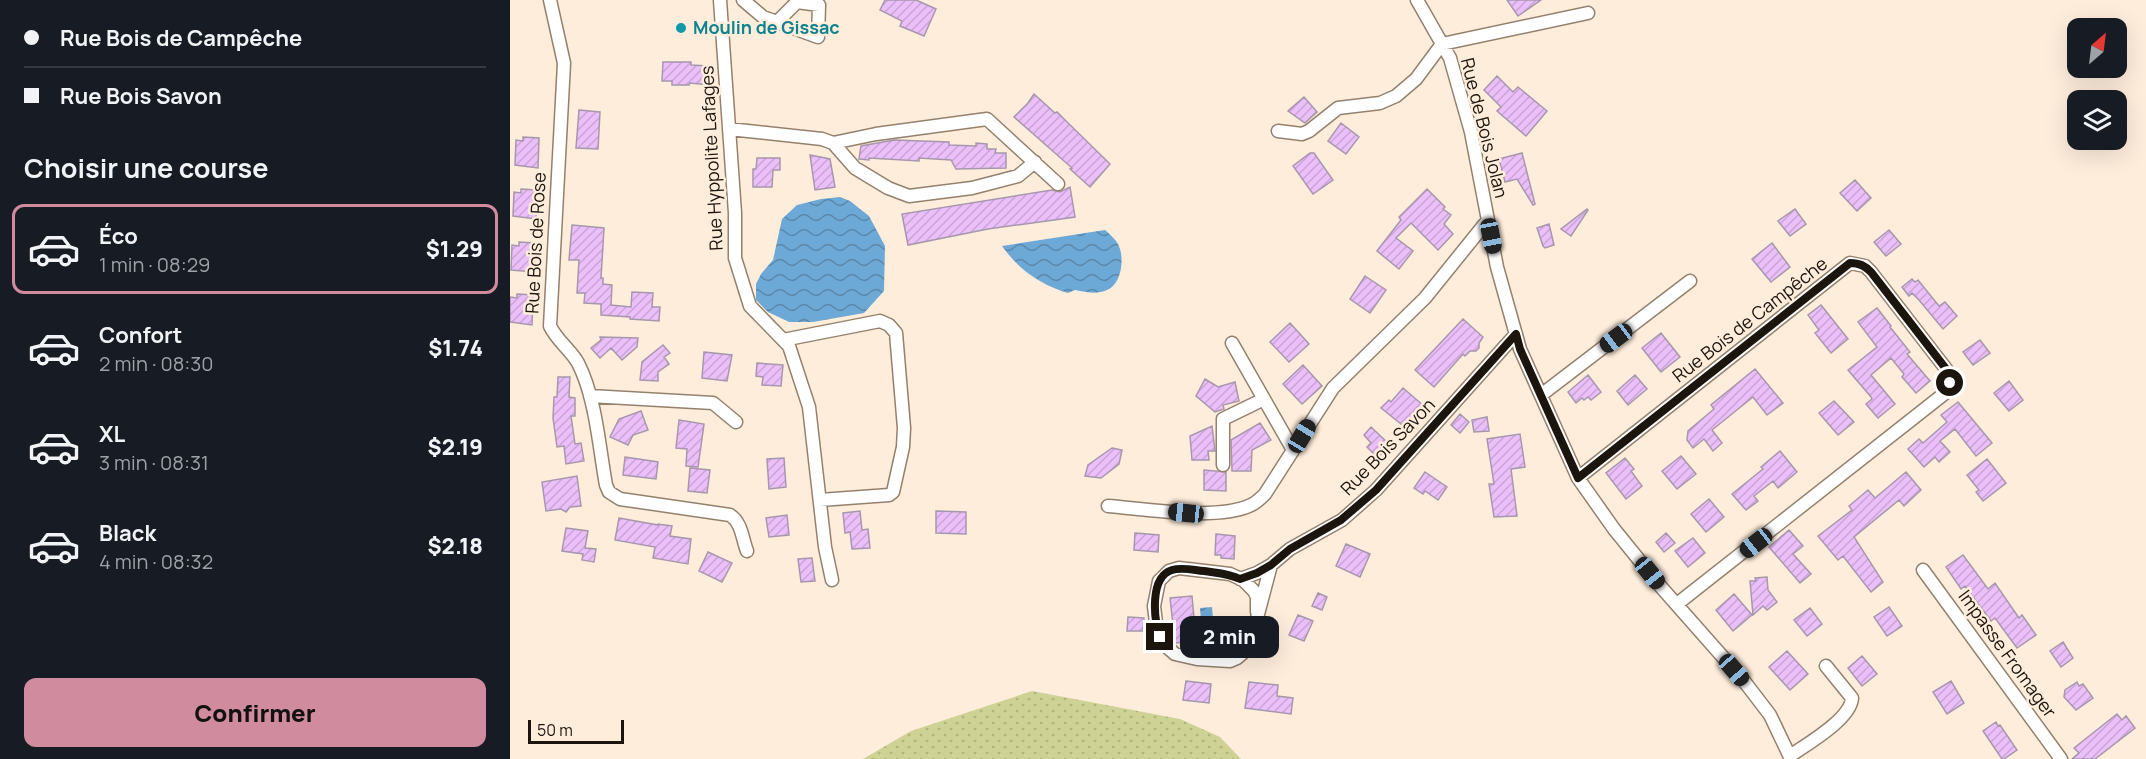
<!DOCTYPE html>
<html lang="fr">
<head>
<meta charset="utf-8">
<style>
  :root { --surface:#171b24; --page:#20242c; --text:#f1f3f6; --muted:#9ea1a6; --line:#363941; --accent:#d08c9e }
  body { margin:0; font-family:Manrope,sans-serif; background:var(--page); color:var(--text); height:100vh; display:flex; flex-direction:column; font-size:22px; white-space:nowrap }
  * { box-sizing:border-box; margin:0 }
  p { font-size:20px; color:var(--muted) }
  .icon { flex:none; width:33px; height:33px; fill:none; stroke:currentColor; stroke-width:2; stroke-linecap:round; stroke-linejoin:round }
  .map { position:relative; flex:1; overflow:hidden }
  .drawer { display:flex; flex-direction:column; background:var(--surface); width:510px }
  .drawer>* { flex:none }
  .top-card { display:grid; align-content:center; height:132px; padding:0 24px; background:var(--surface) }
  .needle { width:39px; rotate:28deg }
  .tools { position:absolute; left:1557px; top:18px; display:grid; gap:12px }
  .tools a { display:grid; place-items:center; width:60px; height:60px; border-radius:12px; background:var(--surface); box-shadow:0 6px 24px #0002; font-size:30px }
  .scale { position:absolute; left:18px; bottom:15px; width:96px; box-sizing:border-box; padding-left:6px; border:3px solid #1c150d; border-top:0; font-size:16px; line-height:21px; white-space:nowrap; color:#1c150d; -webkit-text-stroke:4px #feeddb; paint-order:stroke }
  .end { position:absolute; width:27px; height:27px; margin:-14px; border:8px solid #1c150d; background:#fff; box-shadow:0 0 0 3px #fff }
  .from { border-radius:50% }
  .bubble { position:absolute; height:42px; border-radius:12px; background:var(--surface); box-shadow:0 6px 24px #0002; font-size:20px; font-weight:800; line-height:42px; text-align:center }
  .car { position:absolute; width:18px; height:36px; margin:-18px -9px; border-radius:8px; box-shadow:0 0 4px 2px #0007; background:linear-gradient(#222 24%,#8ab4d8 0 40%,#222 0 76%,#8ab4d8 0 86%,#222 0) }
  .top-card b { display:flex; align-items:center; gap:21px; height:57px; font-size:22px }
  .top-card b+b { border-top:2px solid var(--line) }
  .top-card i { width:15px; height:15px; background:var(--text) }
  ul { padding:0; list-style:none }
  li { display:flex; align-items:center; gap:18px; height:90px; margin:0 12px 9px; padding:0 12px; border:3px solid transparent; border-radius:12px }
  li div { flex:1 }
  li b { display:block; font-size:22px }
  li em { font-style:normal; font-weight:800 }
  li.on { border-color:var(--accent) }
  li>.icon { width:54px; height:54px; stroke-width:1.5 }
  h2 { padding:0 24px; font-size:27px; line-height:72px }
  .button { display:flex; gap:12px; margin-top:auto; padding:12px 24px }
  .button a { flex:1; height:69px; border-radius:12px; background:var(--accent); color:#111; font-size:24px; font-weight:800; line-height:69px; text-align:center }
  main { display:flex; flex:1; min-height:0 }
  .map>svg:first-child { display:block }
  .grass { fill:url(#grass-dots) }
  .water { fill:url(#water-waves) }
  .building { fill:url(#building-hatch); stroke:#a797ad; stroke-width:1.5 }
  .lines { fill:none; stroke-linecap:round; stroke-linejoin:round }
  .minor-casing { stroke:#94816d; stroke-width:15 }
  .minor { stroke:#fff; stroke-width:12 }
  .route { stroke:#1c150d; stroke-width:8 }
  .culture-dot { fill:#0f9aa8; stroke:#feeddb; stroke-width:2 }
  .labels { text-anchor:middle; stroke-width:5; stroke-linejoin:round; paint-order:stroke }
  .culture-label { font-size:18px; font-weight:bold; fill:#0d838f; stroke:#feeddb; text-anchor:start }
  .street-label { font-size:18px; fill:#1c150d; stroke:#feeddb }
</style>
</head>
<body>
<main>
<section class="drawer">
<div class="top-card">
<b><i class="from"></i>Rue Bois de Campêche</b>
<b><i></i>Rue Bois Savon</b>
</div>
<h2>Choisir une course</h2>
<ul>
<li class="on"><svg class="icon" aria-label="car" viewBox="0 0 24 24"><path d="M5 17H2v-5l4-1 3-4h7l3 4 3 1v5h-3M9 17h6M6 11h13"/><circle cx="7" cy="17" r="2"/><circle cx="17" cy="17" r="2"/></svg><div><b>Éco</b><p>1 min · 08:29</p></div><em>$1.29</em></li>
<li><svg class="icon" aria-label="car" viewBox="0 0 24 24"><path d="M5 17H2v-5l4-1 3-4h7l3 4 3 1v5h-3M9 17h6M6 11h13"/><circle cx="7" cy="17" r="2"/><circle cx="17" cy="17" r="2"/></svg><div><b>Confort</b><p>2 min · 08:30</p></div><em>$1.74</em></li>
<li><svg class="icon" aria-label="car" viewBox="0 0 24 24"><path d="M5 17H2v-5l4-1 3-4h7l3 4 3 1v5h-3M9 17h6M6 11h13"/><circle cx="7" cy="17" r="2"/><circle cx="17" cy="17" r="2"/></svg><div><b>XL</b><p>3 min · 08:31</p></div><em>$2.19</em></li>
<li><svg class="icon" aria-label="car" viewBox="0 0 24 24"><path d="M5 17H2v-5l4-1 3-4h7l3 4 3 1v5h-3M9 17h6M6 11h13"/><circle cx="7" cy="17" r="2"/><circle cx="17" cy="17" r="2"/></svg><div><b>Black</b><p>4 min · 08:32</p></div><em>$2.18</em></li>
</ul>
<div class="button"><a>Confirmer</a></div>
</section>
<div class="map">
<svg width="1636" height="759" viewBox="0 0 1636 759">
  <defs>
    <pattern id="grass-dots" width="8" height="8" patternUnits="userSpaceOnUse" patternTransform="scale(1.5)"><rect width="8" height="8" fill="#ced294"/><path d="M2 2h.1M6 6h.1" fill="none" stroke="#b0b37e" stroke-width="1.8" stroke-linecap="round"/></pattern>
    <pattern id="water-waves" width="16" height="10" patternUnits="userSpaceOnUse" patternTransform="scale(1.5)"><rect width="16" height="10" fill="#6da9d6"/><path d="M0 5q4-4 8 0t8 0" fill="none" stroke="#5988ac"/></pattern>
    <pattern id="building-hatch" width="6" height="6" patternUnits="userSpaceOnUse" patternTransform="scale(1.5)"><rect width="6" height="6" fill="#ebc0fa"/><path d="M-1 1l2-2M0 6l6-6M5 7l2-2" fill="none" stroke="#c9a4d5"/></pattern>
  </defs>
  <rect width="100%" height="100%" fill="#feeddb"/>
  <!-- grass -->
  <path class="grass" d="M522 691 670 719 710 737 731 759H353L401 731Z"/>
  <!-- water -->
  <path class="water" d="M330 197 340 201 359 216 375 246 374 291 354 313 303 322H279L258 312 246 300V284L251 274 263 260 272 219 287 205 311 199Z
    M595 230C600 234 605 239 608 244 615 257 612 284 597 290 586 295 576 292 565 290L558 293C531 285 508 269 492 246Z
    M702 607 704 630 692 632 690 608Z"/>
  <!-- building -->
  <path class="building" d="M375 0H406L426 9 414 36 390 26 392 21 370 10Z
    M997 0H1031L1008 16Z
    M153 62H181V65L199 66V85L180 83 179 85H162V81H152Z
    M987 76 1003 92 1008 87 1037 111 1016 136 987 111 991 107 974 90Z
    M524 94 545 113 547 112 553 118 600 164 580 187 560 169 562 168 504 117 518 103Z
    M794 97 807 112 795 123 778 111Z
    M69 110 90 112 88 149 66 148Z
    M831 123 849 137 836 154 818 141Z
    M13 137 29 138 28 168 5 165 6 140 13 141Z
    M384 140 439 142V145L466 146V143L477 144V149H486L485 153H496V168L446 169 441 160 409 158V161L359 158V160L349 159 351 146Z
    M800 153H804L823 180 803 194 783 166Z
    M1012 153 1025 204 1023 205 1007 179 995 182 989 159Z
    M300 155 320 159 325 187 305 190Z
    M247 158H270V170H263L262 187H243V169H246Z
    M1345 180 1361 198 1347 211 1330 193Z
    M560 187 565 217 478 229 398 245 392 214 542 190 550 192Z
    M11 189 27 190 26 219 3 216 4 192 11 193Z
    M917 189 935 207 933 209 941 215 934 224 943 234 928 250 901 223 886 238 903 251 889 269 867 251 891 220 889 217Z
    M1077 209 1078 210 1061 236 1051 229Z
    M1285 209 1296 224 1280 236 1268 221Z
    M1039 224 1044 245 1035 248 1033 246 1027 228Z
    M62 225 94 228 91 278H93V284L102 285 101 305 121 307 122 292 143 293 142 307H150L149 321 120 319V317L91 315V304L74 303 75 293H67L69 260H59Z
    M1379 230 1391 244 1376 256 1364 242Z
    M9 242 25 243 24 272 1 270 2 245 9 246Z
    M1262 243 1280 267 1261 282 1242 259Z
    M855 276 876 290 860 313 840 299Z
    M1402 279 1405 282 1408 280 1429 306 1435 302 1447 316 1433 329 1409 300 1402 293 1399 296 1392 287Z
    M7 294 23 295 22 325 0 322V297L7 298Z
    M1311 305 1338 339 1321 353 1305 333 1309 330 1298 315Z
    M1367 308 1381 326 1380 327 1400 352 1397 354 1420 381 1406 393 1392 377 1394 374 1381 358 1361 375 1385 404 1368 418 1356 404 1362 399 1361 397 1338 370 1367 347 1348 322Z
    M953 319 973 337 969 343V348L966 351H960L955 356 953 354 924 387 905 370Z
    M780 323 799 344 779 362 760 342Z
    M1151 333 1170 357 1151 372 1132 348Z
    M90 337 128 338 127 347 112 360 101 348 90 358 81 348 91 340Z
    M1470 340 1480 353 1463 365 1453 352Z
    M153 345 160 353 154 357 159 364 148 372V381L130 380 132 362Z
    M194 352 222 355 217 381 192 378Z
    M247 363 273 365 271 386 252 385 253 377 246 376Z
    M793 365 812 386 792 404 773 384Z
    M1245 369 1273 403 1257 415 1243 397 1202 430 1212 443 1203 451 1194 439 1183 448 1177 440 1178 431 1204 409 1201 405Z
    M1078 375 1091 392 1081 400 1078 397 1074 400 1072 398 1066 403 1058 392Z
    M1125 375 1137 389 1118 405 1107 391Z
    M48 377H60L59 397 65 398V416H61L65 444 71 443 74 461 56 464 54 446 47 447 43 418 44 397H47Z
    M695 379 708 387 725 382 729 401 713 405 714 409 705 412 686 396Z
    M1499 381 1513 400 1499 411 1484 393Z
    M893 388 914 406 896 428 871 408 879 400 881 402Z
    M1324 401 1344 422 1328 435 1309 413Z
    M1448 402 1482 443 1466 456 1445 429 1430 441 1440 452 1429 462 1425 457 1414 467 1398 449 1409 439 1413 443 1437 422 1431 415Z
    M131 411 138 430 123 435 118 445 100 437 109 419Z
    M950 414 959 422 950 433 941 425Z
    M977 417 979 431 964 432 962 420Z
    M169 420 194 424 188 467 176 466 177 449 166 448Z
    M750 423 761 440 742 450 741 471H722L721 440Z
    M702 426 705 451H698L699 460H682L680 436Z
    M861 427 880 445 868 458 857 447 861 443 854 435Z
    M1010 434 1015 467 1001 469 1007 516 984 517 979 484H984L977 439Z
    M602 448 612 450 609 464 591 478 575 476 578 465Z
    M1270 451 1287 472 1268 488 1263 481 1244 496 1248 501 1236 510 1222 494 1253 469 1251 467Z
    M1171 456 1186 474 1167 489 1152 471Z
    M115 457 148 462 146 479 113 475Z
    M274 458 276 487 259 489 257 459Z
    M1115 458 1124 469 1121 471 1132 486 1116 499 1096 473Z
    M1477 459 1496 483 1473 501 1466 492 1469 490 1457 475Z
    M180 468 200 470 197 493 178 491Z
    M694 470 716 472V491L694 490Z
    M915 472 937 487 928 500 915 491 913 494 904 488Z
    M1396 472 1411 490 1394 506 1389 500 1344 537 1373 582 1361 592 1333 556 1328 560 1308 536 1342 510 1339 506 1358 490 1365 498Z
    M67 476 71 506 60 507 56 512 51 509 36 511 32 482Z
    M1199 499 1214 517 1196 532 1181 514Z
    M350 511 352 530 358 529 360 548 342 549 340 532 335 533 333 513Z
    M426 511 456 512V534L426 533Z
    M277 515 279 535 259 537 256 518Z
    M109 518 148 525V524L162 526 160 536 181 539 178 564 143 558 145 547 105 540Z
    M56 528 78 531 75 548 86 549 84 562 72 560 73 554 52 551Z
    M1279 530 1293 546 1283 554 1301 574 1290 583 1259 547Z
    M625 533 649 535 648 552 624 550Z
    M1156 533 1165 543 1154 552 1146 542Z
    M706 534 725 536 724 559 711 558V555H705Z
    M1183 538 1195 553 1178 567 1165 551Z
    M836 544 860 554 850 577 826 566Z
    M198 552 222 563 212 582 189 571Z
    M1453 555 1478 589 1485 583 1509 618 1512 615 1526 635 1507 648 1485 618 1481 621 1455 586 1451 589 1436 567Z
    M302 558 305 581 291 582 288 559Z
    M1257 577 1258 590 1267 602 1257 610 1253 606 1243 615 1240 581H1246L1245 578Z
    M808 593 817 597 812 610 802 606Z
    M1224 594 1242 615 1223 631 1206 610Z
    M682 596 686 641 665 643 660 598Z
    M1379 607 1392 626 1377 636 1364 617Z
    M1300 608 1312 624 1297 636 1284 620Z
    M788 615 803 621 794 641 779 635Z
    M618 617 634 618 633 631H617Z
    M1553 642 1563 658 1551 667 1540 651Z
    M1277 651 1298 674 1280 690 1259 667Z
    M1352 656 1367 674 1352 686 1338 668Z
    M676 681 701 684 699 703 673 700Z
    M1441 681 1454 703 1437 714 1423 692Z
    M739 682 768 685 767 696 783 698 781 714 735 708Z
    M1567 682 1569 686 1573 684 1583 698 1566 710 1554 697 1555 690Z
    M1607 714 1612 720 1616 716 1625 728 1585 759H1562L1569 753 1564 748Z
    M1486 722 1488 726 1490 725 1507 750 1494 759H1492L1473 731Z"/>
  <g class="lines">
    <!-- minor casing -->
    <g class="minor-casing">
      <path id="minor" d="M40 0 54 63 40 326C47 341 61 350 68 363 86 398 89 447 96 485L99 492 110 499 220 515C232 523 232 538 237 551
        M210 0 225 213V258L240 306 279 346 299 407 315 547 322 580
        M233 0 253 17 308 37 309 5 287 2 267 22
        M907 0 940 58 961 132 987 267 1010 349 1068 478 1104 529 1151 587 1234 681 1260 715 1281 759
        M219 129 312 139 323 143 345 168 378 188 399 196 462 188 508 176 525 162
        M768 131 792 134 799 131 828 108 870 103 886 96 906 79 932 44 1078 13
        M323 143 366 134 477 119 548 184
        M273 340 370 321 379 325 386 333 394 428 393 447 383 492 379 495 310 500
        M722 343 783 450
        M1031 395 1180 281
        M80 396 203 403 226 422
        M713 465V419L754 399
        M1068 478 1340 263 1355 266 1361 272 1440 374 1439 390 1167 604
        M598 506C635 509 708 521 741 505 746 503 751 498 755 494L823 388 915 298 978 220
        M1413 570 1551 759
        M730 579 747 573 761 565 780 549 832 520 866 490 1006 334
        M747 612V597L744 591 733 580 720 574 669 568 659 571 649 581 644 606 646 623 657 647 665 654 687 659 720 661 727 658 734 652 743 633 761 565
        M1280 756C1297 744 1341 719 1342 698L1316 666"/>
    </g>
    <!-- minor -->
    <use href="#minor" class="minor"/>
  </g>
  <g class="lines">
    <!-- route -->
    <path class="route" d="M650 637C644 620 639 577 662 570 672 567 683 570 694 571 707 573 718 573 730 579L747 573 761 565 780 549 831 520 866 490 1006 334 1010 349 1068 478 1340 263C1350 263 1355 266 1361 272L1440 374V383"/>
  </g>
  <!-- markers -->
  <circle class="culture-dot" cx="171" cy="28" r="6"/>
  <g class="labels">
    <!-- culture labels -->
    <g class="culture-label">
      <text x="183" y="34">Moulin de Gissac</text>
    </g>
    <!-- street labels -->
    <g class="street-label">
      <text transform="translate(974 128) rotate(76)" y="6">Rue de Bois Jolan</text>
      <text transform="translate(202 158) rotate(-93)" y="6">Rue Hyppolite Lafages</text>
      <text transform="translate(26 243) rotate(-87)" y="6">Rue Bois de Rose</text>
      <text transform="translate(1240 320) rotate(-38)" y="6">Rue Bois de Campêche</text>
      <text transform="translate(878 447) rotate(-46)" y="6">Rue Bois Savon</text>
      <text transform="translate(1497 654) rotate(54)" y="6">Impasse Fromager</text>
    </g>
  </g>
</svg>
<div class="tools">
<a><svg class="needle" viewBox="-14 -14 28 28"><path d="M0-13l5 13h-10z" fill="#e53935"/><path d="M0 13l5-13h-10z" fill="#9ea1a6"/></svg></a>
<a><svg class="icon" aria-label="layers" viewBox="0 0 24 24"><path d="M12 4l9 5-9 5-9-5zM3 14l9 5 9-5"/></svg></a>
</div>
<div class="scale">50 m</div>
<i class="end from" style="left:1440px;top:383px"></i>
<i class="end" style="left:650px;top:637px"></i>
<div class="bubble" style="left:670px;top:616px;width:99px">2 min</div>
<i class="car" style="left:981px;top:236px;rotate:169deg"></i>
<i class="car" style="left:1106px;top:338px;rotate:233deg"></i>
<i class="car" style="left:792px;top:436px;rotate:31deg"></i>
<i class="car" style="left:676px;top:513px;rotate:276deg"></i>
<i class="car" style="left:1246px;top:543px;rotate:232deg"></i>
<i class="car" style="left:1140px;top:573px;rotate:141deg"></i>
<i class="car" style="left:1224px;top:670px;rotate:139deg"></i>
</div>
</main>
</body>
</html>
